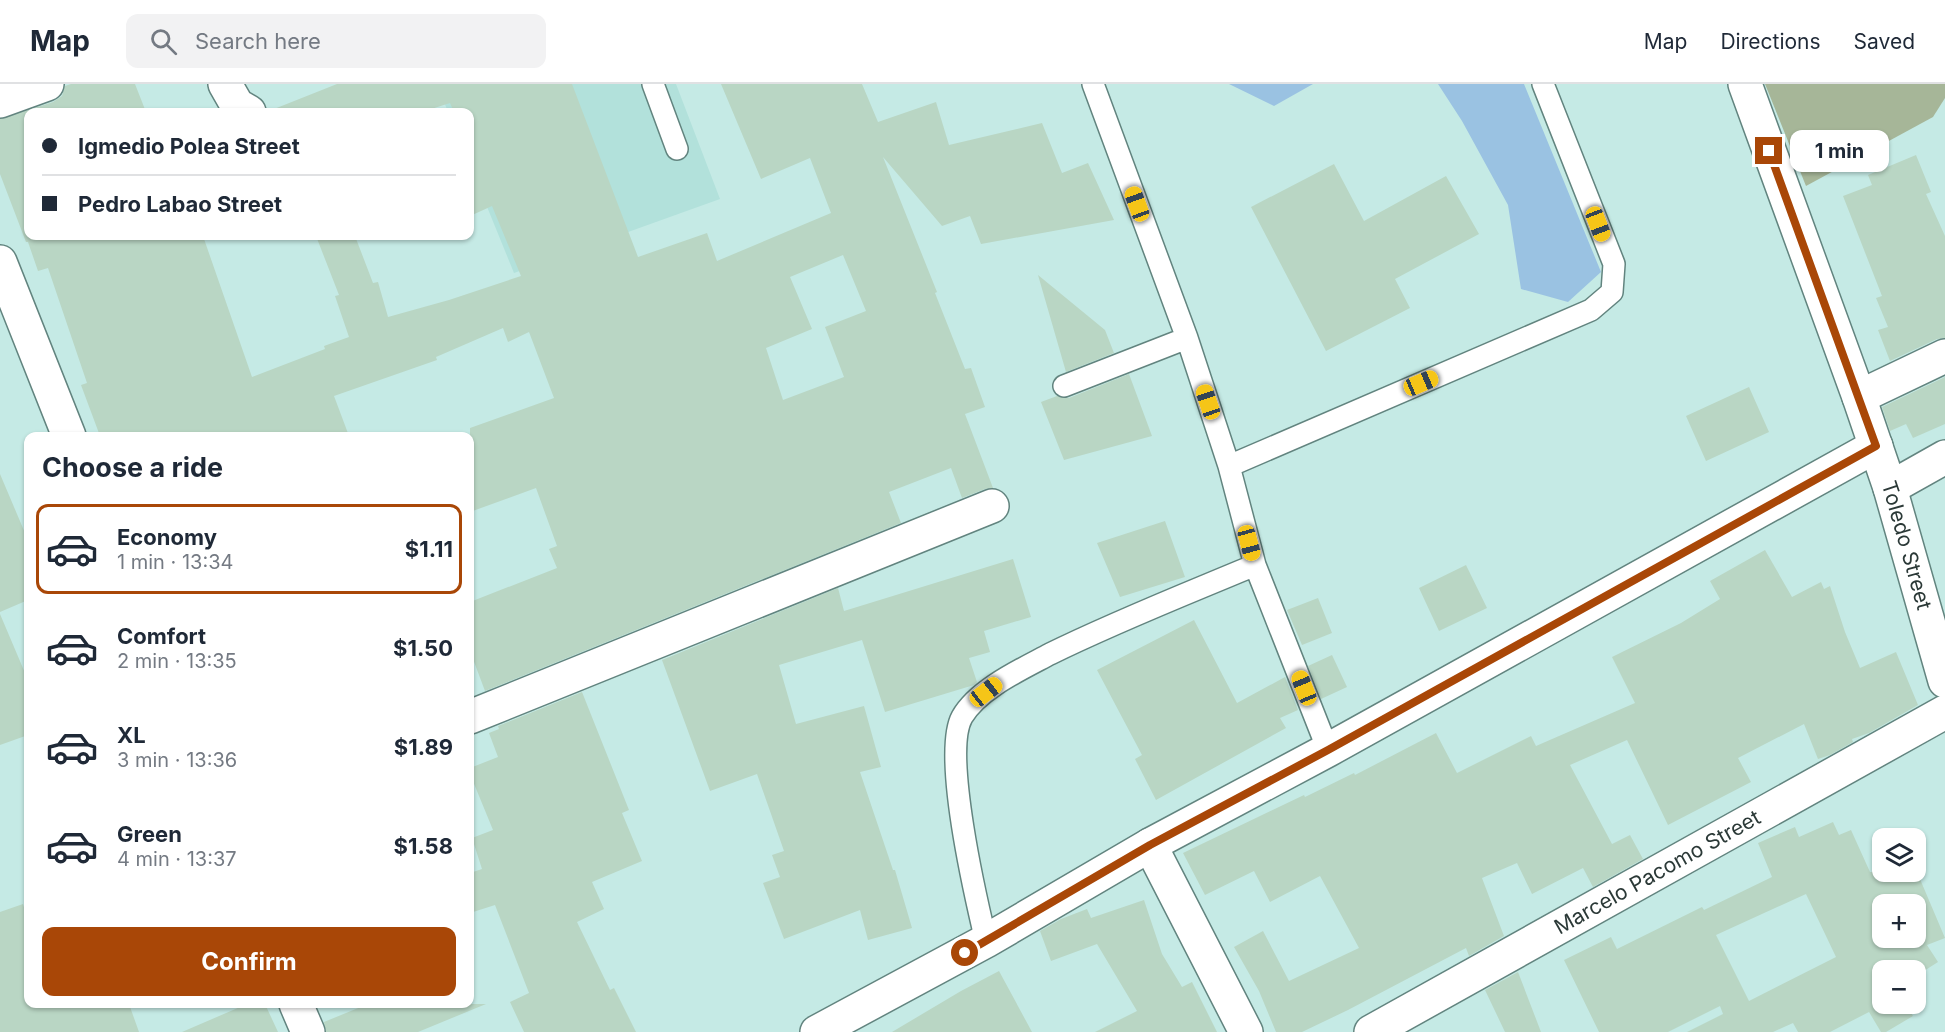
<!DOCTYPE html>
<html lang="en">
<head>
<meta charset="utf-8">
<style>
  :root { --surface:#fff; --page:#f2f2f3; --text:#1f2937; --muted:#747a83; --line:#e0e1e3; --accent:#a94707 }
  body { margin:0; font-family:Inter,sans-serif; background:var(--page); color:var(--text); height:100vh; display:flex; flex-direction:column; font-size:22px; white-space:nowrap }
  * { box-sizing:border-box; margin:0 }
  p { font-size:20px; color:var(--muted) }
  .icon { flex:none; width:33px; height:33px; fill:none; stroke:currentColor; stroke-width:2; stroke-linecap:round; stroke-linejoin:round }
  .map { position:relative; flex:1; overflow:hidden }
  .drawer { position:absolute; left:24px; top:348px; width:450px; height:576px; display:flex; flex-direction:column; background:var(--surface); border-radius:12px; box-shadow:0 2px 4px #0004 }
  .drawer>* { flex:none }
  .guide { position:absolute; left:24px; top:24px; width:450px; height:132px; border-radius:12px; box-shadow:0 2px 4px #0004; display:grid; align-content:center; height:132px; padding:0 18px; background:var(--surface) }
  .controls { position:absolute; left:1872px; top:744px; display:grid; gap:12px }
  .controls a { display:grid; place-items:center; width:54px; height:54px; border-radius:12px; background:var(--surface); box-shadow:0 2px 4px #0004; font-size:30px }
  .end { position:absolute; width:27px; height:27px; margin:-14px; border:8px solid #a94707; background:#fff; box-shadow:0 0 0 3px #fff }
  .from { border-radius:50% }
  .bubble { position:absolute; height:42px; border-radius:12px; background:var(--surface); box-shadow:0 2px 4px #0004; font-size:20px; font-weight:700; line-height:42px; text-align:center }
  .car { position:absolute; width:18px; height:36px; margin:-18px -9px; border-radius:8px; box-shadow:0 0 4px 2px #0007; background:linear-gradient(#f5c518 24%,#345 0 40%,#f5c518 0 76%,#345 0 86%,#f5c518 0) }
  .guide b { display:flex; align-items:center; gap:21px; height:57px; font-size:22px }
  .guide b+b { border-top:2px solid var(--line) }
  .guide i { width:15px; height:15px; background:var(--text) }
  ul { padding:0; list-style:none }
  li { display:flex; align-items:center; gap:18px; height:90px; margin:0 12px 9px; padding:0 6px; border:3px solid transparent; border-radius:12px }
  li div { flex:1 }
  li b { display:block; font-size:22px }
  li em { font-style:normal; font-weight:700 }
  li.on { border-color:var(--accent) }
  li>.icon { width:54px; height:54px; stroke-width:1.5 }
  h2 { padding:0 18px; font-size:27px; line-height:72px }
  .action { display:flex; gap:12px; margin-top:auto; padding:12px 18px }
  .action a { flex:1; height:69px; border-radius:12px; background:var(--accent); color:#fff; font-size:24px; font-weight:700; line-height:69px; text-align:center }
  header { display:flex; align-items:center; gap:36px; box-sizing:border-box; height:84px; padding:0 30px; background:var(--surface); border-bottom:2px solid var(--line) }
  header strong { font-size:28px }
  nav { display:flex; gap:33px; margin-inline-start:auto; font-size:21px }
  .search { width:420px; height:54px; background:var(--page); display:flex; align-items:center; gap:15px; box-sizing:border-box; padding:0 21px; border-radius:12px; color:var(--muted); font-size:22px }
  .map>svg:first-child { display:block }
  .built { fill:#b2e1db }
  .green { fill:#a6b698 }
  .water { fill:#9ac2e2 }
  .building { fill:#b9d6c4; fill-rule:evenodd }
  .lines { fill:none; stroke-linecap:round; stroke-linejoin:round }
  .lane-casing { stroke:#62847f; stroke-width:24 }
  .street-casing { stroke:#62847f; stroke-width:36 }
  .lane { stroke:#fff; stroke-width:21 }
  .street { stroke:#fff; stroke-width:33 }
  .route { stroke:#a94707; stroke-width:8 }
  .labels { text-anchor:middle; stroke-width:4.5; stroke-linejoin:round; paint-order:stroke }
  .street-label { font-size:21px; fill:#2b3937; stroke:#fff }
</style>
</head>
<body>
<header>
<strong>Map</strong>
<div class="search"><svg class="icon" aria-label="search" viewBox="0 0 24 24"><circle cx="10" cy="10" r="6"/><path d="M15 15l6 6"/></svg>Search here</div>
<nav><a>Map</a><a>Directions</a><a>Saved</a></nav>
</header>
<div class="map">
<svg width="1945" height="948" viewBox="0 0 1945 948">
  <rect width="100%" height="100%" fill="#c5eae5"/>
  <!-- built -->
  <path class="built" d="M437 0H676L720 115 514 189 470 81V28H448Z"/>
  <!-- green -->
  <path class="green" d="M1765 0H1945V14L1933 33 1806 102Z"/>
  <!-- water -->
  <path class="water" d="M1229 0H1313L1274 22Z
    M1438 0H1524L1601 188 1568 218 1521 205 1508 121 1462 37Z"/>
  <!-- building -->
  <path class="building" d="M71 0H135L146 28H28V152H203L252 293 325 265 324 262 349 253 335 212 339 211 316 152H355L373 199 378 198 388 233 449 216 521 192 492 122 470 132V28H454L450 19 422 28H269V27L337 0H572L638 173 707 149 717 177 831 129 810 74 761 95 721 0H862L878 38 936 18 949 61 1042 39 1062 89 1088 79 1114 136 981 160 970 132 942 142 883 73 937 208 935 209 965 285 971 284 985 323 965 330 993 404 985 405 962 414 951 384 889 408 901 439 485 607 470 567V518L557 484 549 465 557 462 536 404 470 428V344L554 314 529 248 508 258 503 244 436 273 437 276 334 312 349 352H100L81 301 87 299 48 184 38 187 28 158H26L0 90V35L53 18 62 12 65 2ZM843 171 866 227 825 243 844 293 783 316 766 264 812 245 790 193Z
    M1916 71 1931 108 1926 110 1945 152V254L1937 255 1890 277 1878 246 1888 243 1876 214 1882 212 1843 112 1872 101 1868 91Z
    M1334 80 1364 137 1446 92 1479 150 1395 195 1410 224 1326 267 1251 123Z
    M1038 191 1105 246 1114 269 1066 288Z
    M1129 290 1152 352 1064 376 1041 318 1057 312 1069 314Z
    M1945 293V340L1913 354 1906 340 1890 347 1882 323Z
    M1749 303 1769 348 1706 377 1686 332Z
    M0 390 28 456V516L0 528Z
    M1165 437 1185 493 1120 513 1097 459Z
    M1765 466 1792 513 1821 498 1824 505 1830 502 1845 548 1860 584 1896 568 1918 621 1869 649 1852 655 1853 658 1830 671 1818 675 1804 640 1738 674 1751 698 1668 741 1627 656 1570 681 1612 760 1630 751 1643 775 1593 803 1583 784 1532 810 1517 779 1482 794 1504 852 1469 872 1466 864 1348 926 1302 948H1276L1259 907 1234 863 1263 847 1289 897 1359 864 1320 792 1270 818 1254 787 1205 811 1183 769 1304 711 1305 713 1354 689 1355 691 1436 649 1457 689 1531 652 1536 662 1635 619 1612 573 1681 539 1720 515 1710 497Z
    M1013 475 1031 533 984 547 990 568 969 574 977 598 974 601 885 628 862 556 779 581 796 640 864 622 881 683 860 688 893 786H895L912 844 868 856 860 826 784 855 763 799 780 793 772 771 784 767 757 690 710 707 662 576 838 504 844 527Z
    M1466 481 1487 524 1439 547 1419 504Z
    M1318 514 1332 549 1302 561 1287 526Z
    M0 530 28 596V651L0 661Z
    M1194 536 1237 619 1285 593 1298 626 1280 634 1286 644 1156 716 1135 675 1142 671 1097 586Z
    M1332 571 1347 603 1321 615 1308 582Z
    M582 608 629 726 622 729 642 777 592 798 604 825 577 838 610 906 614 904 636 948H524L510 918 529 909 495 821 470 829V789L482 785 472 754 493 746 470 690V684L498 673 489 649 499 645 498 642Z
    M1833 738 1839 751 1851 746 1870 788H1917L1945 854 1927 861 1938 878 1916 892V886H1882V920H1905L1913 932 1886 948H1881L1869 928 1830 948H1798L1793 939 1773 948H1687L1723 930 1720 922 1668 948H1599L1564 876 1611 853 1617 865 1702 823 1704 826 1772 793 1758 759 1795 743 1799 753ZM1806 810 1836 873 1749 917 1716 851ZM1882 820H1916V854H1882Z
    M1144 816 1162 870 1182 903 1192 898 1217 948H1095L1137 927 1097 860 1051 877 1040 847 1061 835 1087 825 1091 834Z
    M23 820 28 836V920H129L139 948H0V828Z
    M999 887 1032 948H892L961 907Z
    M1518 888 1541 948H1505L1485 906Z
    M247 920H265L278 948H182Z
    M368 920H486L418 948H326L324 938Z"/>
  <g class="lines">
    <!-- lane casing -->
    <g class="lane-casing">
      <path id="lane" d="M653 0 677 65
        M1093 0 1187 254 1229 382 1255 481 1328 666
        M1064 302 1187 254
        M1229 382 1591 226 1612 208 1614 180 1543 0
        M986 857C976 815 942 669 962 633 978 605 1022 585 1050 570 1117 537 1186 510 1255 481"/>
    </g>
    <!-- street casing -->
    <g class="street-casing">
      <g id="street">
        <path d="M225 0 237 21 249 28"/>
        <path id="s1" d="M1745 0 1859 313 1890 404 1945 597"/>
        <path d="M0 17 47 0"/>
        <path d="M0 178 69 352"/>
        <path d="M1859 313 1945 272"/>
        <path d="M1890 404 1945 373"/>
        <path d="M470 633 992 422"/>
        <path d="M1150 761 1246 948"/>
        <path d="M296 920 308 948"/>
        <path d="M817 948 986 857 1150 761 1328 666 1876 362"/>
        <path id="s2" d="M1371 948 1945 628"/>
      </g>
    </g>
    <!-- lane -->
    <use href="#lane" class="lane"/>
    <!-- street -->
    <use href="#street" class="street"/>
  </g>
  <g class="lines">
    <!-- route -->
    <path class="route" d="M965 869 1150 761 1328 666 1876 362 1769 67"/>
  </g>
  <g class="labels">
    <!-- street labels -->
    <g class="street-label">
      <text dy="7" stroke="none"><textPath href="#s1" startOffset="489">Toledo Street</textPath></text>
      <text dy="7" stroke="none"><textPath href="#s2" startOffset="328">Marcelo Pacomo Street</textPath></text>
    </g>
  </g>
</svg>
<div class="controls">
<a><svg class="icon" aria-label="layers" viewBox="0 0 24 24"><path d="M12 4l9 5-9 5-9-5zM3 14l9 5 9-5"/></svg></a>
<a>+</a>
<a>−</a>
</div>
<i class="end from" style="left:965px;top:869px"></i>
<i class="end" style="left:1769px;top:67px"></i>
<div class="bubble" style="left:1790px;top:46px;width:99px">1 min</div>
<i class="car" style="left:1137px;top:120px;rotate:340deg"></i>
<i class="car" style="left:1598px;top:140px;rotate:159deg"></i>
<i class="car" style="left:1421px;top:299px;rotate:67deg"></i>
<i class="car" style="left:1208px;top:318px;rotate:341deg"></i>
<i class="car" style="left:1249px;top:459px;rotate:165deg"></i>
<i class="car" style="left:1304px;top:604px;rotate:338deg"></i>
<i class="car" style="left:986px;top:608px;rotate:52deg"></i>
<div class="guide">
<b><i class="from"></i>Igmedio Polea Street</b>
<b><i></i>Pedro Labao Street</b>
</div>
<section class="drawer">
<h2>Choose a ride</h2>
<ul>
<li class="on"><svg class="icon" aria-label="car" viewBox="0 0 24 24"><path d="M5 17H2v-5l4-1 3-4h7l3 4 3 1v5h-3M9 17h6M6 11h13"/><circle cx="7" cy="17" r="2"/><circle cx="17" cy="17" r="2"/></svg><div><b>Economy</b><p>1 min · 13:34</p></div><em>$1.11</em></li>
<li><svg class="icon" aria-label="car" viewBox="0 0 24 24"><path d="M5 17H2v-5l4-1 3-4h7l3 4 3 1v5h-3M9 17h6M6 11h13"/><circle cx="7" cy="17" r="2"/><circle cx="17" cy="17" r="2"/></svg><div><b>Comfort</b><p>2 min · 13:35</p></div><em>$1.50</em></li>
<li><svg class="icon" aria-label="car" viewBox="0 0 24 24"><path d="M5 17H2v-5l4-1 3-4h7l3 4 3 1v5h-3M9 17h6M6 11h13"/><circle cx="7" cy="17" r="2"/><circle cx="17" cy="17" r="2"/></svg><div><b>XL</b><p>3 min · 13:36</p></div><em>$1.89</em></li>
<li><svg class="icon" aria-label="car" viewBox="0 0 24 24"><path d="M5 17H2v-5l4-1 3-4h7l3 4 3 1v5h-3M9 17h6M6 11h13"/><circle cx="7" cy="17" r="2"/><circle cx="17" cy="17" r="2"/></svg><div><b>Green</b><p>4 min · 13:37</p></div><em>$1.58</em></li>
</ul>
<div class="action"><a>Confirm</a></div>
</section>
</div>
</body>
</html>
